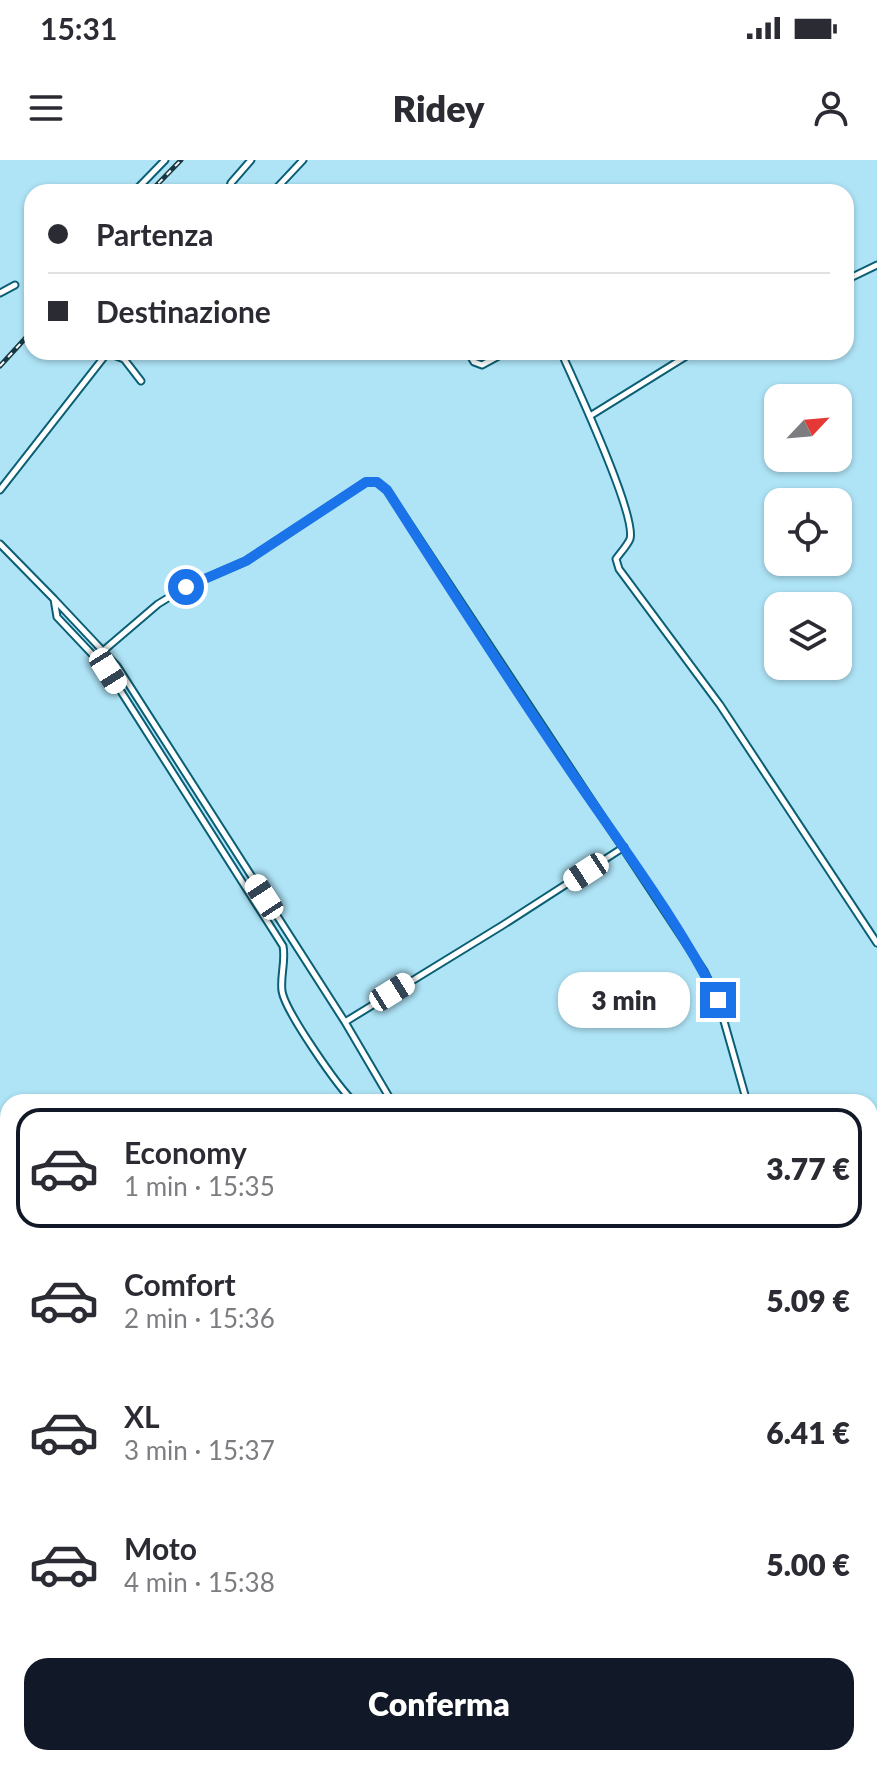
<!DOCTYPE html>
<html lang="it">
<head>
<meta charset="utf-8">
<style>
  :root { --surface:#fff; --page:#f7f7f7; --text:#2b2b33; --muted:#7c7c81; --line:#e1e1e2; --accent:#111827 }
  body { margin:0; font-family:Lato,sans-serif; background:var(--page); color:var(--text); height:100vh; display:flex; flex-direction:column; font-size:30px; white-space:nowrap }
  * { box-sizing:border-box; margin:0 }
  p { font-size:26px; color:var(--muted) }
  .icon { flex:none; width:44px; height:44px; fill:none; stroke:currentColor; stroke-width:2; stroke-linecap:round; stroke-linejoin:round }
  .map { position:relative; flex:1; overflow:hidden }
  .sheet { position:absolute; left:0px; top:934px; width:878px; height:672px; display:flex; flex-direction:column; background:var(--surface); border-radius:24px 24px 0 0; box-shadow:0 2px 6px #0004 }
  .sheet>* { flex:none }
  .guide { position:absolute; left:24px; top:24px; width:830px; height:176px; border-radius:24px; box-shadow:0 2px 6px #0004; display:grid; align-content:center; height:176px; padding:0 24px; background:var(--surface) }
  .needle { width:52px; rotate:64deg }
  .fabs { position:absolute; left:764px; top:224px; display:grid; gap:16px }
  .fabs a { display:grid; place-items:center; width:88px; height:88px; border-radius:16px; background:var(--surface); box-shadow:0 2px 6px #0004; font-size:40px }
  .end { position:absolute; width:36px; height:36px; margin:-18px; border:10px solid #1a73e8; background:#fff; box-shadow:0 0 0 4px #fff }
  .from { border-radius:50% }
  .bubble { position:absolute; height:56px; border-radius:24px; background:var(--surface); box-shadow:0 2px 6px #0004; font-size:26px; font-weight:800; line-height:56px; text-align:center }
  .car { position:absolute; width:24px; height:48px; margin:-24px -12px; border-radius:10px; box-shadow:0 0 6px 2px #0007; background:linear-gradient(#fff 24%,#345 0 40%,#fff 0 76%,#345 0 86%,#fff 0) }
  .guide b { display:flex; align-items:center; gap:28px; height:76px; font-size:30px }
  .guide b+b { border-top:2px solid var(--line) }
  .guide i { width:20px; height:20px; background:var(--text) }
  ul { padding:14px 0 0; list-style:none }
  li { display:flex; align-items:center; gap:24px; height:120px; margin:0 16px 12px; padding:0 8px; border:4px solid transparent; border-radius:24px }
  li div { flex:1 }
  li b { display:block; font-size:30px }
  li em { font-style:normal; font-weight:800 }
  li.on { border-color:var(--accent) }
  li>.icon { width:72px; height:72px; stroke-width:1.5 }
  .button { display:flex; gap:16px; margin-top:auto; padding:16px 24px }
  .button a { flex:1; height:92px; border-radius:24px; background:var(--accent); color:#fff; font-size:32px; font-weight:800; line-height:92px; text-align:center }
  .status { display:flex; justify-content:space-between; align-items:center; height:56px; padding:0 40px; background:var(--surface); direction:ltr }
  .status svg { height:22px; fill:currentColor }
  header { display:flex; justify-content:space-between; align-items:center; height:104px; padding:0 24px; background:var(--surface); font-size:36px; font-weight:800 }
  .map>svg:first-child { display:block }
  .green { fill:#cfc88f }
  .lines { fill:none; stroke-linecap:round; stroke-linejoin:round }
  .minor-casing { stroke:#0b5f75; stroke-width:9 }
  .primary-casing { stroke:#0b5f75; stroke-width:12 }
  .trunk-casing { stroke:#0b5f75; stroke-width:13 }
  .minor { stroke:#fff; stroke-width:5 }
  .primary { stroke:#fff; stroke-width:8 }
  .trunk { stroke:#fff; stroke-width:9 }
  .rail-casing { stroke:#183944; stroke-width:5 }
  .rail { stroke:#fbfbfb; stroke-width:2; stroke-dasharray:6; stroke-linecap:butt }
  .route { stroke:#1a73e8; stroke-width:10 }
</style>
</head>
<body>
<div class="status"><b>15:31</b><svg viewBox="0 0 49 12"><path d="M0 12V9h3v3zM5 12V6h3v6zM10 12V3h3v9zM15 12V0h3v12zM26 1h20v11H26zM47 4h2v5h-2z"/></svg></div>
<header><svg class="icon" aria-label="menu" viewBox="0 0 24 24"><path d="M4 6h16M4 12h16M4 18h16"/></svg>Ridey<svg class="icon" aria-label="person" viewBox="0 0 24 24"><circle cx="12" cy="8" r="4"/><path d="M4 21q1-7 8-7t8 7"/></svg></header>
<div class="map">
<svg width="877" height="1606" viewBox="0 0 877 1606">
  <rect width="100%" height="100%" fill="#afe4f7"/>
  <!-- green -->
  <path class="green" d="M211 1598H327L330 1606H215Z
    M426 1598H507L490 1606H396Z"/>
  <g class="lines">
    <!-- minor casing -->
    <g class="minor-casing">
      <path id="minor" d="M134 32 165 0
        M228 32 231 23 251 0
        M273 32 303 0
        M846 120 877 105
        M0 133 15 125
        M468 192 474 202 482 205 506 192
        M561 192C574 221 637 355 630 379 627 386 620 393 616 399L619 409 720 545 877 783
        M108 193 124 199 141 221
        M590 256 693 192
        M0 330 108 192
        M0 384 54 439
        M96 497 158 444 186 427 246 401 366 322H377L387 330 704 811 718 840 747 942
        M345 862 503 765 624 687
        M354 942C338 927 285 851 282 831 280 816 286 801 283 786L108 511 57 457 54 439 117 506 345 862 392 942
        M0 1301 8 1295
        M870 1362 876 1382 877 1394 870 1399
        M870 1456 877 1453
        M383 1606 410 1598
        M502 1606 519 1598"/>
    </g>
    <!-- primary casing -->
    <g class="primary-casing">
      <path id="primary" d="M0 1056 8 1078
        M0 1142 8 1164
        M177 1598 181 1606
        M208 1598 211 1606
        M136 1606 137 1598"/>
    </g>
    <!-- trunk casing -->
    <g class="trunk-casing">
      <path id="trunk" d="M0 1087 8 1109
        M0 1111 8 1134
        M188 1598 192 1606
        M197 1598 201 1606"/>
    </g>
    <!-- minor -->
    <use href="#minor" class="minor"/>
    <!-- primary -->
    <use href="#primary" class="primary"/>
    <!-- trunk -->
    <use href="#trunk" class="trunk"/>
    <!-- rail casing -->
    <g class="rail-casing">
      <path id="rail" d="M150 32 181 0
        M0 206 32 171"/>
    </g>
    <!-- rail -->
    <use href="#rail" class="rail"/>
  </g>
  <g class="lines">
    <!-- route -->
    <path class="route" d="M186 427 246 401 366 322H377L387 330C445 421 503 511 563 600 616 679 675 755 718 840"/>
  </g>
</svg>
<div class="fabs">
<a><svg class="needle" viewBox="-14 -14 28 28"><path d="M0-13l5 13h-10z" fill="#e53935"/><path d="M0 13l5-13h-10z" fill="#7c7c81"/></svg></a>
<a><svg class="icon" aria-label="locate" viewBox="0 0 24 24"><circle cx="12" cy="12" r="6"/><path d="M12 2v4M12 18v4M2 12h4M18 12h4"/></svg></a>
<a><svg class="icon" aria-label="layers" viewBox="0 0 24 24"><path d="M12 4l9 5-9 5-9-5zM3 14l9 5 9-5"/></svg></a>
</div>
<i class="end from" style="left:186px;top:427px"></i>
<i class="end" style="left:718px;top:840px"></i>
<div class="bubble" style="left:558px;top:812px;width:132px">3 min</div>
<i class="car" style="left:108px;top:511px;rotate:148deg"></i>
<i class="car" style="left:586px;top:712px;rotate:237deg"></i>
<i class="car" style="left:264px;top:737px;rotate:327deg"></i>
<i class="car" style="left:392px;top:832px;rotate:58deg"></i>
<div class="guide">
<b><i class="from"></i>Partenza</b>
<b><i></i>Destinazione</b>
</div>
<section class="sheet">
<ul>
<li class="on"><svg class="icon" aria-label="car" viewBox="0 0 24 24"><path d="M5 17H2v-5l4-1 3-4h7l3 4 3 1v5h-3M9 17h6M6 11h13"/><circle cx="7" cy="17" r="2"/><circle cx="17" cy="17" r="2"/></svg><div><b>Economy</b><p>1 min · 15:35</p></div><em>3.77 €</em></li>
<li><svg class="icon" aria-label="car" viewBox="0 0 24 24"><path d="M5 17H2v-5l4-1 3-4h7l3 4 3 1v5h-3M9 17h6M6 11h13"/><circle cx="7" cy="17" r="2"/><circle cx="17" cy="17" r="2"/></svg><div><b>Comfort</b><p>2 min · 15:36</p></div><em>5.09 €</em></li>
<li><svg class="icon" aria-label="car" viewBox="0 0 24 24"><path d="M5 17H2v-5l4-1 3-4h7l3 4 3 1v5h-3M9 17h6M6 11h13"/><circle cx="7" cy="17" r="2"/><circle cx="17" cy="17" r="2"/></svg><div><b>XL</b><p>3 min · 15:37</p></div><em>6.41 €</em></li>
<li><svg class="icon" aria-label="car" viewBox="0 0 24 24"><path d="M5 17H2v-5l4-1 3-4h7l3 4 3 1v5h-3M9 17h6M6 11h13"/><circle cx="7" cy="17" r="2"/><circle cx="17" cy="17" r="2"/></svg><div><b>Moto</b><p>4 min · 15:38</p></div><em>5.00 €</em></li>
</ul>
<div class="button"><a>Conferma</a></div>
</section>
</div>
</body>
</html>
